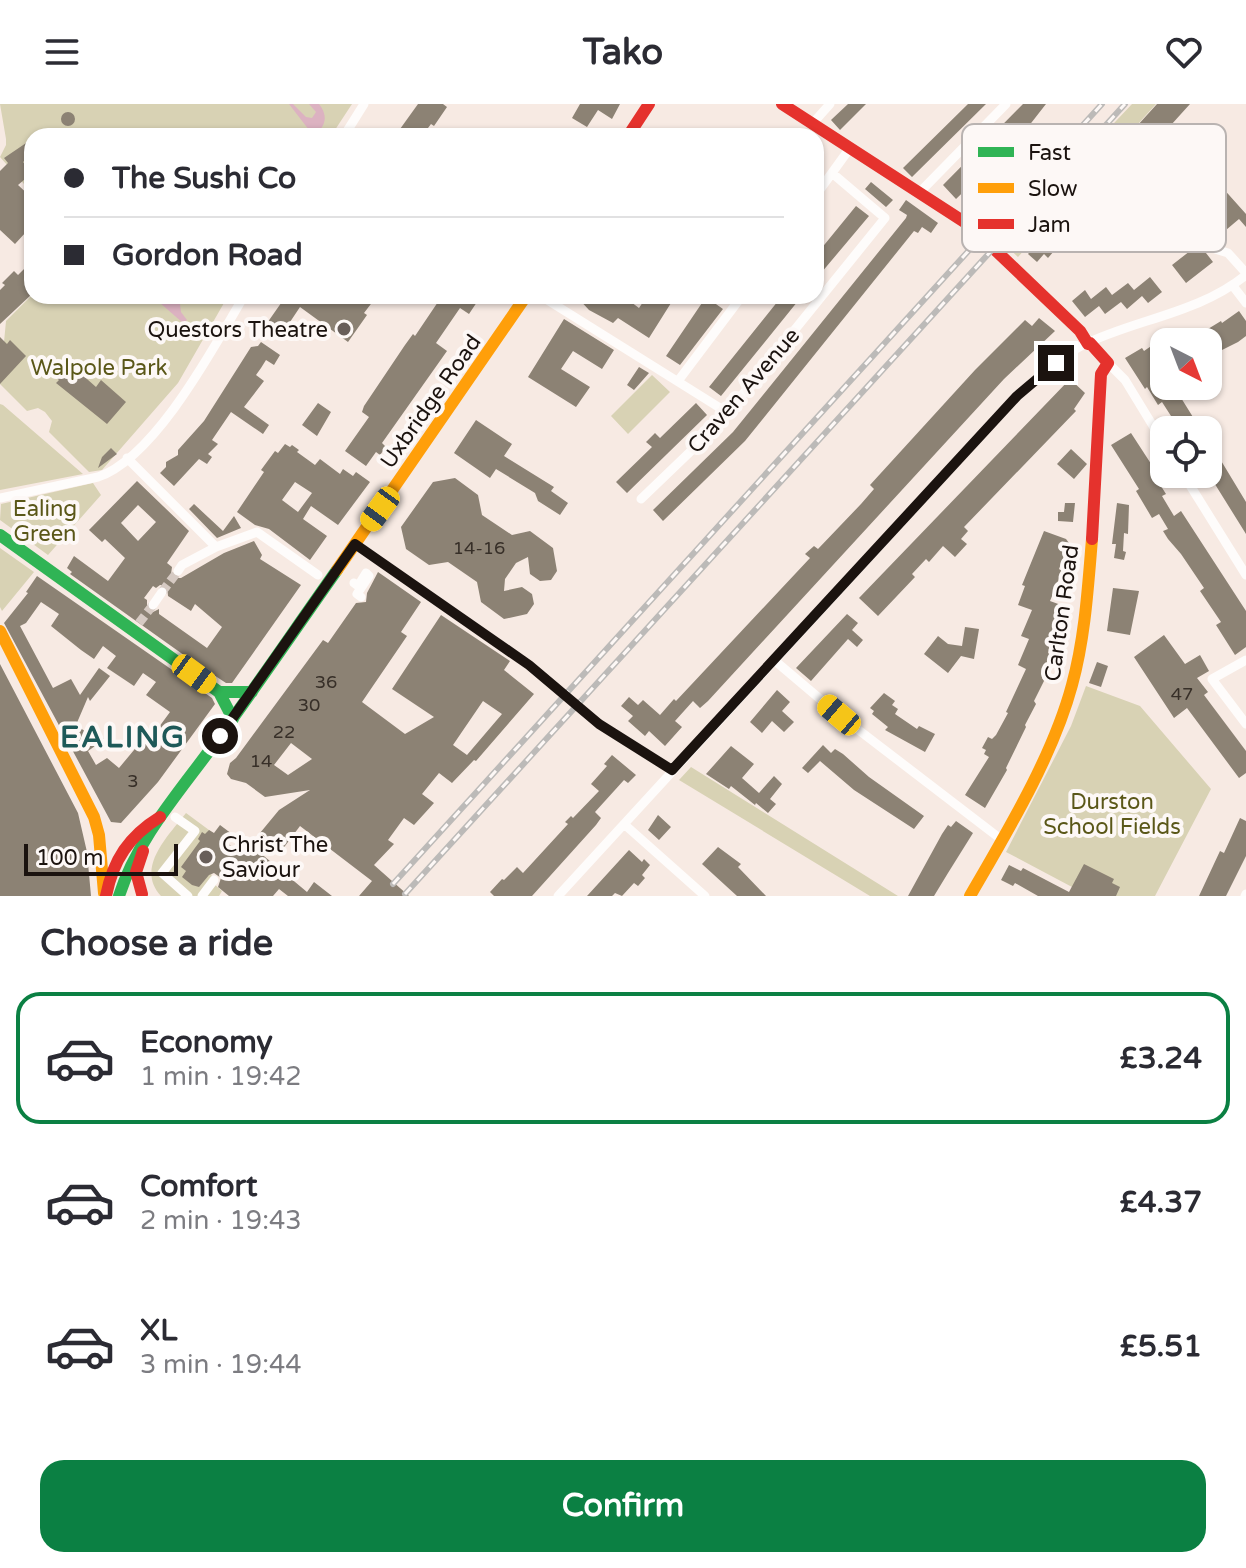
<!DOCTYPE html>
<html lang="en">
<head>
<meta charset="utf-8">
<style>
  :root { --surface:#fff; --page:#f2f2f3; --text:#2b2b33; --muted:#7c7c81; --line:#e1e1e2; --accent:#0b8043 }
  body { margin:0; font-family:"Varela Round",sans-serif; background:var(--page); color:var(--text); height:100vh; display:flex; flex-direction:column; font-size:30px; white-space:nowrap }
  * { box-sizing:border-box; margin:0 }
  p { font-size:26px; color:var(--muted) }
  .icon { flex:none; width:44px; height:44px; fill:none; stroke:currentColor; stroke-width:2; stroke-linecap:round; stroke-linejoin:round }
  .map { position:relative; height:792px; overflow:hidden }
  .side { display:flex; flex-direction:column; background:var(--surface); flex:1 }
  .side>* { flex:none }
  .banner { position:absolute; left:24px; top:24px; width:800px; height:176px; border-radius:24px; box-shadow:0 2px 6px #0004; display:grid; align-content:center; height:176px; padding:0 40px; background:var(--surface) }
  .needle { width:52px; rotate:138deg }
  .fabs { position:absolute; left:1150px; top:224px; display:grid; gap:16px }
  .fabs a { display:grid; place-items:center; width:72px; height:72px; border-radius:16px; background:var(--surface); box-shadow:0 2px 6px #0004; font-size:40px }
  .scale { position:absolute; left:24px; bottom:20px; width:154px; box-sizing:border-box; padding-left:8px; border:4px solid #1b130f; border-top:0; font-size:22px; line-height:28px; white-space:nowrap; color:#1b130f; -webkit-text-stroke:6px #fdf8f6; paint-order:stroke }
  .end { position:absolute; width:36px; height:36px; margin:-18px; border:10px solid #1b130f; background:#fff; box-shadow:0 0 0 4px #fff }
  .from { border-radius:50% }
  .car { position:absolute; width:24px; height:48px; margin:-24px -12px; border-radius:10px; box-shadow:0 0 6px 2px #0007; background:linear-gradient(#f5c518 24%,#345 0 40%,#f5c518 0 76%,#345 0 86%,#f5c518 0) }
  .banner b { display:flex; align-items:center; gap:28px; height:76px; font-size:30px }
  .banner b+b { border-top:2px solid var(--line) }
  .banner i { width:20px; height:20px; background:var(--text) }
  ul { padding:0; list-style:none }
  li { display:flex; align-items:center; gap:24px; height:132px; margin:0 16px 12px; padding:0 24px; border:4px solid transparent; border-radius:24px }
  li div { flex:1 }
  li b { display:block; font-size:30px }
  li em { font-style:normal; font-weight:700 }
  li.active { border-color:var(--accent) }
  li>.icon { width:72px; height:72px; stroke-width:1.5 }
  h2 { padding:0 40px; font-size:36px; line-height:96px }
  .cta { display:flex; gap:16px; margin-top:auto; padding:16px 40px }
  .cta a { flex:1; height:92px; border-radius:24px; background:var(--accent); color:#fff; font-size:32px; font-weight:700; line-height:92px; text-align:center }
  header { display:flex; justify-content:space-between; align-items:center; height:104px; padding:0 40px; background:var(--surface); font-size:36px; font-weight:700 }
  .map>svg:first-child { display:block }
  .green { fill:#d8d2b4 }
  .water { fill:#dcb2c1 }
  .building { fill:#8c8274; fill-rule:evenodd }
  .lines { fill:none; stroke-linecap:round; stroke-linejoin:round }
  .street-tunnel { stroke:#d6cac3; stroke-width:9; stroke-dasharray:9 4.5; stroke-linecap:butt }
  .street { stroke:#fefcfb; stroke-width:9 }
  .fast { stroke:#30b455; stroke-width:12 }
  .slow { stroke:#ff9f0a; stroke-width:12 }
  .jam { stroke:#e5322d; stroke-width:12 }
  .rail-casing { stroke:#bcbab8; stroke-width:6 }
  .rail { stroke:#fdf8f6; stroke-width:3; stroke-dasharray:9; stroke-linecap:butt }
  .route { stroke:#1b130f; stroke-width:10 }
  .poi-dot { fill:#685e59; stroke:#fdf8f6; stroke-width:3 }
  .labels { text-anchor:middle; stroke-width:8; stroke-linejoin:round; paint-order:stroke }
  .number-label { font-size:18px; fill:#372f28 }
  .poi-label { font-size:22px; fill:#1b130f; stroke:#fdf8f6; text-anchor:end }
  .park-label { font-size:22px; fill:#5a5718; stroke:#fdf8f6 }
  .street-label { font-size:22px; fill:#1b130f; stroke:#fdf8f6 }
  .district-label { font-size:30px; font-weight:bold; letter-spacing:2px; fill:#1e5958; stroke:#fdf8f6 }
  .key { fill:#fdf8f6; stroke:#b9b3b1; stroke-width:2 }
  .key-label { font-size:22px; fill:#1b130f }
</style>
</head>
<body>
<header><svg class="icon" aria-label="menu" viewBox="0 0 24 24"><path d="M4 6h16M4 12h16M4 18h16"/></svg>Tako<svg class="icon" aria-label="heart" viewBox="0 0 24 24"><path d="M12 20l-8-8c-3-5 5-10 8-4 3-6 11-1 8 4z"/></svg></header>
<div class="map">
<svg width="1246" height="792" viewBox="0 0 1246 792">
  <rect width="100%" height="100%" fill="#f7eae3"/>
  <!-- green -->
  <path class="green" d="M0 0H352L331 32H32V89L0 53 6 41V35Z
    M1132 0H1156L1018 153 1002 138Z
    M32 191V192H228L178 279 102 366 89 368 49 328 52 317 45 308 38 304 27 307 0 280 6 217Z
    M652 271 670 288 628 330 611 312Z
    M0 300 3 301 83 370 0 386Z
    M93 379 101 391 48 451 0 416 1 400Z
    M0 444 34 468 2 507 0 503Z
    M1086 582 1140 602 1211 685 1155 792H1089L1006 748 1071 622Z
    M691 663 898 792H870L679 676Z
    M186 709 232 743 211 771 217 776 214 780 222 787 219 792H161C135 764 168 732 186 709Z"/>
  <!-- water -->
  <path class="water" d="M289 0H293L306 13 312 14 316 8 309 0H319C326 9 327 17 320 26H309Z
    M152 192H179L181 208 187 216 183 219Z"/>
  <!-- building -->
  <path class="building" d="M418 0H443L447 3 434 22 431 20 422 32H395Z
    M580 0H620L612 15 598 6 587 23 572 14Z
    M848 0H866L840 26 831 16Z
    M968 0H986L912 73 903 64Z
    M1023 0H1046L1028 23 1002 46 1000 44 983 60 987 65 956 95 943 81Z
    M1157 0H1190L1105 94 1087 77Z
    M61 15a7 7 0 1 1 14 0a7 7 0 1 1-14 0Z
    M1201 19 1215 37 1190 58 1175 40Z
    M32 35V50L23 58 32 69 18 81 32 94V134L26 128 15 140 0 126V67L8 59 4 54Z
    M1196 54 1246 110V123L1239 115 1226 126 1176 70Z
    M871 78 893 96 886 103 865 85Z
    M906 96 938 119 931 129 922 123 918 129 914 127 745 337 663 417 653 406 733 328 906 114 907 111 899 106Z
    M856 102 869 112 816 175V151Z
    M1041 135 1054 147 1048 154 1044 150 1037 158 1028 150Z
    M1199 140 1213 158 1186 179 1172 161Z
    M28 161 32 165V190L0 220V186L5 181 2 179 14 167 18 171Z
    M1150 173 1162 188 1148 199 1142 192 1127 205 1121 198 1105 210 1099 202 1085 213 1072 197 1085 186 1091 195 1106 183 1112 191 1128 179 1134 186Z
    M286 192H377L364 209 367 211 348 238 300 203 290 218 301 225 294 236 282 229 280 232 265 222Z
    M442 192H481L469 210 460 204 436 239 447 247 382 339 386 343 380 351 376 348 366 362 345 347 369 313 362 308 364 302 405 241 413 230 415 232Z
    M576 192H623L639 204 647 192H660L671 199 649 234 618 214 613 219 589 206Z
    M782 192H802L721 292 709 283Z
    M706 193 723 205 680 261 666 252Z
    M1239 207 1246 217V232L1238 238 1218 248 1212 239 1208 242V238H1181L1201 225 1203 228 1221 217 1222 219Z
    M1039 214 1055 227 1004 275 708 597 700 604 693 597 675 617 682 623 665 642 649 627 645 632 628 617 633 612 621 602 629 593 638 601 643 596 660 611 674 595 676 597 810 454 805 450 814 442 818 445 861 400 874 385 870 381 975 266 1025 216 1032 222Z
    M564 215 614 246 602 265 573 247 561 265 590 283 576 303 528 273Z
    M0 233 7 240 10 236 26 252 0 280Z
    M1160 236 1164 241V260L1154 267 1171 293 1178 289 1201 326H1180L1162 298 1158 301 1147 283 1145 285 1125 254 1142 244 1144 247Z
    M261 238 280 251 274 261 266 256 261 264 256 271 264 277 244 303 269 321 263 330 231 308 212 336 218 340 208 350 212 353 207 360 199 355 174 382 160 369 166 363V358L178 351V346L204 317 251 243 258 242Z
    M54 256 65 266 70 260 96 283 101 276 126 298 107 320 56 279 59 276 46 265Z
    M639 263 649 269 634 286 627 281Z
    M1070 275 1085 289 1074 305 1076 307 964 423 968 427 961 435 967 440 955 453 943 442 929 458 926 455 912 470 915 473 878 512 859 494Z
    M318 299 331 308 317 332 302 321Z
    M696 299 707 311 627 389 616 378 652 343 646 338 655 329 660 334Z
    M476 316 512 340 504 352 554 383 551 387 568 399 560 411 538 397 535 389 496 365 490 374 454 349Z
    M1131 329 1157 369 1154 371 1166 390 1162 392 1174 412 1181 407 1246 507V543L1235 551 1216 521 1221 518 1200 487 1204 484 1181 450 1168 435 1163 427 1168 425 1159 410 1152 414 1136 387 1139 385 1111 341Z
    M285 340 290 343 292 341 299 346 297 348 315 361 320 355 340 370 343 365 353 372 356 368 370 378 338 421 311 402 303 415 327 432 310 456 269 425 255 421 237 408 264 368 261 366 275 347 278 349ZM295 378 312 389 298 408 282 396Z
    M1208 342 1214 352 1217 350 1246 398V430L1208 369Z
    M111 344 117 350 98 364 102 353Z
    M1071 345 1087 360 1074 375 1057 360Z
    M455 374 478 391 482 411 512 431 530 427 553 444 557 467 551 476 540 477 530 470 528 453 516 459 505 475 504 487 522 483 532 490 534 500 527 510 504 515 481 498 477 478 448 458 429 461 406 445 401 423 433 378Z
    M137 377 189 427 167 459 172 463 171 470 175 474H181L224 449 254 437 262 451 260 455 301 481 232 579H226L188 554 70 470 72 468 67 464 74 452 108 477 125 454 105 435 102 438 89 426ZM138 401 156 418 138 437 121 419ZM160 481 167 482 168 492 191 507 195 500 222 523 207 544 159 510V505L153 508 147 505V496L144 494 153 482 156 484Z
    M1065 399H1075L1073 418 1058 417V408H1064Z
    M1117 399 1129 401 1128 430 1124 429 1123 447 1126 448 1124 456 1114 454 1116 440H1112Z
    M194 400 223 427 234 412 241 424 217 434 189 405Z
    M1044 427 1066 435 1069 439 1059 465 1062 467 1050 497 1061 501 1053 524 1057 527 1048 549 1052 552 1042 574 1044 577 1034 597 1036 600 1025 621 1026 623 1006 664 1007 666 985 704 965 691 989 653 984 650 986 646 982 644 988 633 992 635 996 631 1008 609 1006 608 1026 565 1018 561 1029 535 1021 532 1032 506 1018 501 1025 482 1022 481Z
    M378 468 421 498 401 528 407 532 362 598 405 630 434 613 392 585 441 511 510 557 504 566 534 590 476 657 474 656 452 679 439 669 422 690 434 699 414 721 404 714 388 736 394 740 374 761 409 792H359L372 777 300 722 282 746 260 729 279 706 310 686 265 693 246 679 231 675 227 670 230 659 236 654 323 536 328 539 356 499 366 498 367 489ZM483 597 502 610 467 651 453 641ZM291 639 312 655 288 671 274 661Z
    M37 472 191 579 212 594 215 600 158 678 121 719 111 718 4 519 28 489 26 488ZM41 498 59 510 51 522 81 546 94 555 103 542 116 552 107 564 134 582 143 569 156 578 146 591 170 608 148 638 144 634 119 664 107 654 96 661 88 647 105 635 93 627 89 630 76 621 88 593 90 597 110 572 99 564 80 591 71 575 53 584 20 522 26 519Z
    M1113 484 1139 487 1130 531 1107 527Z
    M847 510 858 519 852 526 863 536 857 543 848 535 811 577 796 564Z
    M965 523 979 525 974 555 961 552 948 569 924 550 938 532 948 540 962 542Z
    M1164 531 1185 560 1200 551 1209 567 1197 574 1208 588 1204 591 1246 647V669L1239 674 1187 604 1174 614 1134 553Z
    M1097 558 1108 562 1101 583 1089 579Z
    M0 560 78 709 87 748 91 792H0Z
    M777 586 790 598 782 607 794 618 784 628 772 617 762 629 750 618Z
    M884 589 895 597 892 601 898 605 895 610 917 625 919 622 935 630 925 648 885 626 888 623 872 610 874 607 870 604Z
    M823 641 831 649 835 645 843 650 869 673 924 712 914 725 854 686 820 657 808 669 802 664Z
    M731 642 754 660 742 674 759 689 774 672 782 680 770 695 776 700 768 709 756 699 755 701 731 682 729 685 706 670Z
    M612 651 636 671 628 679 624 676 595 708 601 714 596 721 532 792H494L490 788 502 775 504 776 517 763 523 769 568 720 565 718 571 712 573 714 599 687 591 680 607 662 604 660Z
    M658 711 671 723 659 736 648 726Z
    M1240 714 1246 717V752L1226 792H1199L1220 747 1224 749Z
    M956 717 973 729 948 769 934 792H908L942 730 948 721 951 723Z
    M220 721 232 730 226 738 238 748 246 737 307 788 314 778 332 792H288L279 785 273 792H229L218 783 221 774 214 769 209 771 199 783 192 781 182 773 186 767 181 763 200 737 198 735 202 728 205 730 209 726 214 729Z
    M718 743 741 760 738 763 766 792H737L702 760Z
    M629 746 642 758 644 755 650 761 642 771 645 774 638 782 634 779 622 792 615 789 612 792H587Z
    M1084 760 1114 775 1112 779 1120 783 1116 792H1038L1015 779 1013 782 1001 776 1009 761 1021 767 1023 764 1069 788Z"/>
  <g class="lines">
    <!-- street-tunnel -->
    <path class="street-tunnel" d="M162 488 178 467
      M139 519 153 501"/>
    <!-- street -->
    <path class="street" d="M813 19 830 0
      M344 32 364 0
      M1165 62 1157 68 1215 145 1228 149 1246 169
      M920 88 1006 0
      M816 91 850 44
      M1145 142 1188 111
      M1233 182 1246 199
      M541 192 728 309
      M1108 259 1125 276 1164 340
      M678 277 742 192
      M127 354 216 443 257 428 318 471
      M1183 370 1246 471
      M0 394 98 373C155 354 214 243 244 192
      M641 395 717 322 885 114 832 69
      M355 440 529 561 599 620 672 666
      M178 467 182 461 216 443
      M354 479 358 482 366 469 369 472 357 490 361 493
      M153 501 162 488
      M774 556 839 611 1002 736
      M1246 556 1212 575 1246 620
      M175 713 195 727 162 769 188 792
      M624 720 705 792
      M202 792 214 776
      M558 792 1017 292C1037 275 1057 255 1081 242 1135 215 1198 210 1246 171
      M1245 792 1246 790"/>
    <!-- fast -->
    <path class="fast" d="M0 431 219 588 233 615
      M219 588H252
      M119 792C138 732 184 683 220 632 260 577 298 521 337 466"/>
    <!-- slow -->
    <path class="slow" d="M337 466 526 192
      M0 527 94 713 99 731 104 789
      M970 792C1007 728 1053 652 1072 581 1085 534 1088 483 1092 435"/>
    <!-- jam -->
    <path class="jam" d="M782 0 969 121 1080 227 1088 240
      M628 32 649 0
      M1090 239 1108 259 1101 270 1092 435
      M142 790 136 768 143 747
      M106 792C113 756 129 732 160 713"/>
    <!-- rail casing -->
    <g class="rail-casing">
      <path id="rail" d="M393 780 1102 0
        M405 790 1125 0"/>
    </g>
    <!-- rail -->
    <use href="#rail" class="rail"/>
  </g>
  <g class="lines">
    <!-- route -->
    <path class="route" d="M220 632 355 440 529 561 599 620 672 666 1017 292 1056 259"/>
  </g>
  <!-- markers -->
  <g class="poi-dot">
    <circle cx="344" cy="225" r="8"/>
    <circle cx="206" cy="753" r="8"/>
  </g>
  <g class="labels">
    <!-- number labels -->
    <g class="number-label">
      <text x="479" y="450">14-16</text>
      <text x="326" y="584">36</text>
      <text x="1182" y="596">47</text>
      <text x="309" y="607">30</text>
      <text x="284" y="634">22</text>
      <text x="261" y="663">14</text>
      <text x="133" y="683">3</text>
    </g>
    <!-- poi labels -->
    <g class="poi-label">
      <text x="328" y="233">Questors Theatre</text>
      <text x="222" y="748" text-anchor="start">Christ The<tspan x="222" dy="25">Saviour</tspan></text>
    </g>
    <!-- park labels -->
    <g class="park-label">
      <text x="99" y="271">Walpole Park</text>
      <text x="45" y="412">Ealing<tspan x="45" dy="25">Green</tspan></text>
      <text x="1112" y="705">Durston<tspan x="1112" dy="25">School Fields</tspan></text>
    </g>
    <!-- street labels -->
    <g class="street-label">
      <text transform="translate(743 286) rotate(-49)" y="8">Craven Avenue</text>
      <text transform="translate(430 297) rotate(-55)" y="8">Uxbridge Road</text>
      <text transform="translate(1061 509) rotate(-82)" y="8">Carlton Road</text>
    </g>
    <!-- district labels -->
    <g class="district-label">
      <text x="123" y="643">EALING</text>
    </g>
  </g>
  <!-- legend -->
  <rect x="962" y="20" width="264" height="128" rx="12" class="key"/>
  <rect x="978" y="43" width="36" height="10" fill="#30b455"/>
  <rect x="978" y="79" width="36" height="10" fill="#ff9f0a"/>
  <rect x="978" y="115" width="36" height="10" fill="#e5322d"/>
  <g class="key-label">
    <text x="1028" y="56">Fast</text>
    <text x="1028" y="92">Slow</text>
    <text x="1028" y="128">Jam</text>
  </g>
</svg>
<div class="fabs">
<a><svg class="needle" viewBox="-14 -14 28 28"><path d="M0-13l5 13h-10z" fill="#e53935"/><path d="M0 13l5-13h-10z" fill="#7c7c81"/></svg></a>
<a><svg class="icon" aria-label="locate" viewBox="0 0 24 24"><circle cx="12" cy="12" r="6"/><path d="M12 2v4M12 18v4M2 12h4M18 12h4"/></svg></a>
</div>
<div class="scale">100 m</div>
<i class="end from" style="left:220px;top:632px"></i>
<i class="end" style="left:1056px;top:259px"></i>
<i class="car" style="left:380px;top:405px;rotate:216deg"></i>
<i class="car" style="left:194px;top:570px;rotate:126deg"></i>
<i class="car" style="left:839px;top:611px;rotate:310deg"></i>
<div class="banner">
<b><i class="from"></i>The Sushi Co</b>
<b><i></i>Gordon Road</b>
</div>
</div>
<section class="side">
<h2>Choose a ride</h2>
<ul>
<li class="active"><svg class="icon" aria-label="car" viewBox="0 0 24 24"><path d="M5 17H2v-5l4-1 3-4h7l3 4 3 1v5h-3M9 17h6M6 11h13"/><circle cx="7" cy="17" r="2"/><circle cx="17" cy="17" r="2"/></svg><div><b>Economy</b><p>1 min · 19:42</p></div><em>£3.24</em></li>
<li><svg class="icon" aria-label="car" viewBox="0 0 24 24"><path d="M5 17H2v-5l4-1 3-4h7l3 4 3 1v5h-3M9 17h6M6 11h13"/><circle cx="7" cy="17" r="2"/><circle cx="17" cy="17" r="2"/></svg><div><b>Comfort</b><p>2 min · 19:43</p></div><em>£4.37</em></li>
<li><svg class="icon" aria-label="car" viewBox="0 0 24 24"><path d="M5 17H2v-5l4-1 3-4h7l3 4 3 1v5h-3M9 17h6M6 11h13"/><circle cx="7" cy="17" r="2"/><circle cx="17" cy="17" r="2"/></svg><div><b>XL</b><p>3 min · 19:44</p></div><em>£5.51</em></li>
</ul>
<div class="cta"><a>Confirm</a></div>
</section>
</body>
</html>
